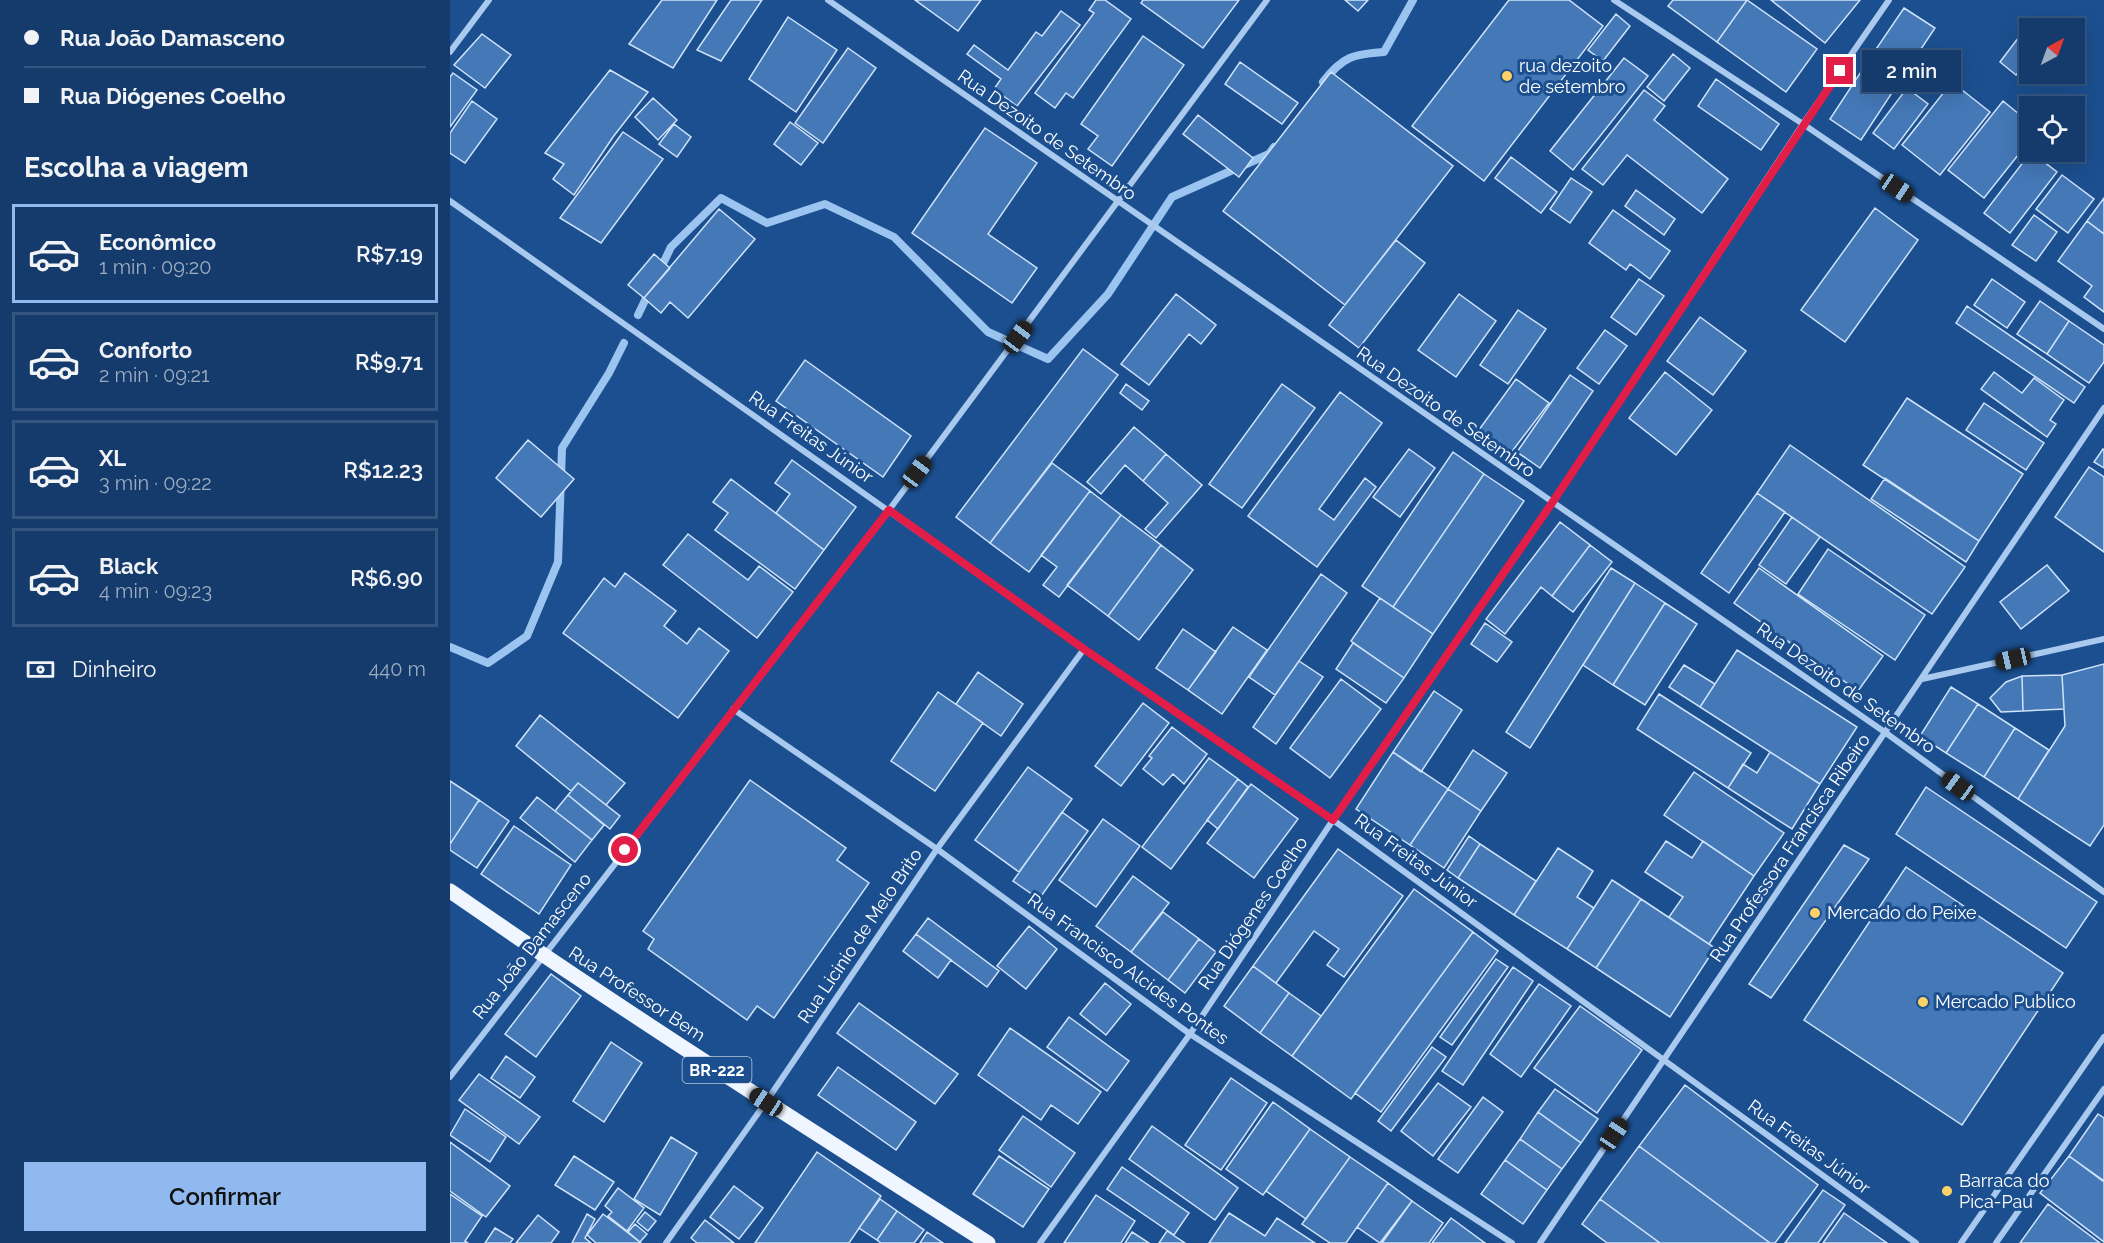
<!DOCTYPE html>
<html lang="pt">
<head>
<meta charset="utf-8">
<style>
  :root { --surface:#143b6b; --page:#1d4271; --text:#f1f3f6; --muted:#9dadc1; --line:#33557e; --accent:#90b9f0 }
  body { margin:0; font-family:Raleway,sans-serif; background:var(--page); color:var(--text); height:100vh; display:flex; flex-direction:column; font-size:22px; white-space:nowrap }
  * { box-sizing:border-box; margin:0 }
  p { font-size:20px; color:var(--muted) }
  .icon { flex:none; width:33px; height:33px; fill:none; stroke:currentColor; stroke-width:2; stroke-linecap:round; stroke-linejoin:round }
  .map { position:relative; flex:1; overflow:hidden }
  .panel { display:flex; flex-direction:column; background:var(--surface); width:450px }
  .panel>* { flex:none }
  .top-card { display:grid; align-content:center; height:132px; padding:0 24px; background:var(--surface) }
  .needle { width:39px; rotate:41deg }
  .controls { position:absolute; left:1569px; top:18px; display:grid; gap:12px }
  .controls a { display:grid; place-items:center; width:66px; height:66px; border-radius:0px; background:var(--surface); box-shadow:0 6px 24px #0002,0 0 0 2px var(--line); font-size:30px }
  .end { position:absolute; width:27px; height:27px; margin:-14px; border:8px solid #e11d48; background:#fff; box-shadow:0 0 0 3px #fff }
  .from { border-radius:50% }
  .bubble { position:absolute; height:42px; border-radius:0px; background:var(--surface); box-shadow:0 6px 24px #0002,0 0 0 2px var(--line); font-size:20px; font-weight:600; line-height:42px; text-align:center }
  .car { position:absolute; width:18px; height:36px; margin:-18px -9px; border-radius:8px; box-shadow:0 0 4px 2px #0007; background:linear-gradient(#222 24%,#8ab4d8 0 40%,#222 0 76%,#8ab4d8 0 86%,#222 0) }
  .top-card b { display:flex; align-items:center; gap:21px; height:57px; font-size:22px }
  .top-card b+b { border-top:2px solid var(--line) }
  .top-card i { width:15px; height:15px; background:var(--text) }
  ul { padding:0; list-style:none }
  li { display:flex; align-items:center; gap:18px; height:99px; margin:0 12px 9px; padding:0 12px; border:3px solid var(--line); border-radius:0px }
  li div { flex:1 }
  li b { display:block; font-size:22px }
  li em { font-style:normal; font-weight:600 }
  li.selected { border-color:var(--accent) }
  li>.icon { width:54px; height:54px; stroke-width:1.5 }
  h2 { padding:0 24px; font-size:27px; line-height:72px }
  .pay { display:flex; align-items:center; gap:15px; height:66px; padding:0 24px; font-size:22px }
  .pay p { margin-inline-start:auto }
  .action { display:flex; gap:12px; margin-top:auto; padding:12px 24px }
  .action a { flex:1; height:69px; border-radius:0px; background:var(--accent); color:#111; font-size:24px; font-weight:600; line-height:69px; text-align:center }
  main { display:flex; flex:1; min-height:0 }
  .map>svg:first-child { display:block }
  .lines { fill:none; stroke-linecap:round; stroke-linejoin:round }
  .stream { stroke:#9cc4f0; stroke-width:8 }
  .building { fill:#4478b7; stroke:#cfe3fa; stroke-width:1.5 }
  .minor { stroke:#a9c9ee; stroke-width:6 }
  .primary { stroke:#f0f6ff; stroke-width:15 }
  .route { stroke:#e11d48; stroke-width:8 }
  .poi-dot { fill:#ffd166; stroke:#1b4f8f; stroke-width:2 }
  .labels { text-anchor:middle; stroke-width:6; stroke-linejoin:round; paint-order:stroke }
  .shield { fill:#1b4f8f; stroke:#bbcadd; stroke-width:1.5 }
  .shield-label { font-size:16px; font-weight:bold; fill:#fff }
  .poi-label { font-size:18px; fill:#fff; stroke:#1b4f8f; text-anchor:start }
  .street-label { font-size:18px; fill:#fff; stroke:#1b4f8f }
</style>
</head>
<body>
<main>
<section class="panel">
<div class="top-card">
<b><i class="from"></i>Rua João Damasceno</b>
<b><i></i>Rua Diógenes Coelho</b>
</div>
<h2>Escolha a viagem</h2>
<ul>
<li class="selected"><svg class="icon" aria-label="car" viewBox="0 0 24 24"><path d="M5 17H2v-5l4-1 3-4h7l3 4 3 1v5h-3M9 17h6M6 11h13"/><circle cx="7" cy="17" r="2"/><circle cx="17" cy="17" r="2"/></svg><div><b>Econômico</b><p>1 min · 09:20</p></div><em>R$7.19</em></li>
<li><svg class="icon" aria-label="car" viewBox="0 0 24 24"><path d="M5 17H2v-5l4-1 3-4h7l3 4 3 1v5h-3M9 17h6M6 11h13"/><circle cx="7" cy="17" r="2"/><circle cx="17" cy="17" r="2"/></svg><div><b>Conforto</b><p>2 min · 09:21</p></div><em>R$9.71</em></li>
<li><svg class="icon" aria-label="car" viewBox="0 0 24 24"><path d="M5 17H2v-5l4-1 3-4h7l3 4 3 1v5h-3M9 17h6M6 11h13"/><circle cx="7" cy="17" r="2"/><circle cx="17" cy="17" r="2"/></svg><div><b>XL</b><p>3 min · 09:22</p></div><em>R$12.23</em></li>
<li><svg class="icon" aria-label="car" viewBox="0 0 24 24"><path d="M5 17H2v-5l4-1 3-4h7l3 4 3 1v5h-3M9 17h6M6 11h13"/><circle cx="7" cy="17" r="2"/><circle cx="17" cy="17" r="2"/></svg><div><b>Black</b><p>4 min · 09:23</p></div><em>R$6.90</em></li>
</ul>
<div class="pay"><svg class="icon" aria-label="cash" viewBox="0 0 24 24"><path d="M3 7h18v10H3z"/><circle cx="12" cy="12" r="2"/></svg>Dinheiro<p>440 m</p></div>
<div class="action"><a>Confirmar</a></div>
</section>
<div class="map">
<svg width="1654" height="1243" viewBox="0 0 1654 1243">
  <rect width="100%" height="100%" fill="#1b4f8f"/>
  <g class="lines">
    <!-- stream -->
    <path class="stream" d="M873 82C893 56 904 54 934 52L963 0
      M209 272 221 247 271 198 317 223 375 204 444 237 538 332 598 359 658 294 722 197 819 154 824 147
      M188 315 199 292
      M0 647 38 663 77 636 108 562 112 448 159 373 174 343"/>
  </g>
  <!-- building -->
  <path class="building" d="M212 0H267L223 68 179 44Z
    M281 0H312L271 61 247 50Z
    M465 0H531L508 31Z
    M646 0H655L681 19 623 98 616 93 605 108 585 93 644 13 639 10Z
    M693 0H789L753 48 691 3Z
    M895 0H918L908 11Z
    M1059 0H1119L1153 26 1034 181 962 126Z
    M1223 0H1297L1267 42 1218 6Z
    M1297 0 1367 49 1336 92 1267 42Z
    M1321 0H1410L1375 43Z
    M1454 8 1485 28 1453 76 1422 55Z
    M611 11 630 25 567 106 544 89 551 79 517 54 524 45 558 70 586 32 592 36Z
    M1166 14 1180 26 1153 61 1138 50Z
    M338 17 387 50 346 112 299 79Z
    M1575 29 1580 32V59L1566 75 1550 62Z
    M32 34 61 55 35 88 4 65Z
    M693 36 734 65 662 166 638 149 648 136 631 124Z
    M398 48 426 68 373 143 345 123Z
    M1223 54 1240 68 1214 101 1197 87Z
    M1422 55 1453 76 1411 140 1380 119Z
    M1174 58 1198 76 1123 170 1100 151Z
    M790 62 848 103 832 124 775 84Z
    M160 70 198 92 163 137 124 195 103 179 114 164 95 153Z
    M881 72 1003 166 895 305 773 211Z
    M3 73 27 90 0 127V77Z
    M1266 79 1329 124 1311 150 1248 106Z
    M1502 82 1540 112 1490 175 1452 145Z
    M1457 88 1478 104 1444 149 1423 133Z
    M1194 90 1215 106 1204 120 1278 179 1252 213 1177 155 1153 185 1132 169Z
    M203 98 227 120 208 140 185 117Z
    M22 101 47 119 15 163 0 153V133Z
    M1553 101 1580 123V140L1534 198 1498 170Z
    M748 115 803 158 789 177 733 134Z
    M340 122 368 143 351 165 324 144Z
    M224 124 241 137 227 157 209 144Z
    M535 128 587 163 538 234 587 268 562 303 462 233Z
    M173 132 213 159 151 243 110 218Z
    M1581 152 1607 172 1560 233 1534 213Z
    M1061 157 1107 192 1091 213 1045 178Z
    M1612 175 1644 199 1618 233 1586 209Z
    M1121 178 1142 192 1120 223 1100 209Z
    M1186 190 1225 219 1214 235 1175 206Z
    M1654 198V234L1637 221Z
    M1425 208 1468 240 1395 342 1351 310Z
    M269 209 305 239 238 318 220 302 211 313 194 298Z
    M1163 210 1220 251 1200 279 1180 264 1176 270 1139 243Z
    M1584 215 1607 232 1586 261 1562 245Z
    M1637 221 1654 234V312L1634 297 1642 286 1608 261Z
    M946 240 975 263 909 348 879 325Z
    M204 254 220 268 194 298 178 285Z
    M1189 279 1214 296 1186 335 1161 317Z
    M1542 279 1575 302 1557 328 1524 305Z
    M726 294 766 325 751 344 739 334 699 385 671 364Z
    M1009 294 1046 321 1006 377 968 350Z
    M1590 301 1619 321 1597 354 1567 334Z
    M1517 306 1635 387 1624 403 1506 323Z
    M1068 310 1096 329 1058 384 1030 365Z
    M1250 317 1296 351 1263 395 1217 361Z
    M1619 321 1654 345V362L1639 383 1597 354Z
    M1155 330 1177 346 1149 384 1127 368Z
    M633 349 668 375 540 543 506 517Z
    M355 360 461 436 433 477 326 401Z
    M1215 372 1262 410 1226 455 1179 418Z
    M1544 372 1572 393 1584 378 1614 400 1600 420 1606 424 1597 437 1531 389Z
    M1120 375 1143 391 1090 468 1067 452Z
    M1066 379 1099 403 1060 454 1028 431Z
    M676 384 699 401 692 410 670 393Z
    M832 384 865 408 792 508 759 484Z
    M890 392 932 423 869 509 884 520 915 478 926 487 867 567 798 516Z
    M1457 398 1573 474 1529 541 1413 465Z
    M1534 403 1594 443 1576 470 1516 430Z
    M684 427 716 454 693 481 675 465 651 494 637 482Z
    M78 440 124 479 91 517 46 478Z
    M1340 445 1515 567 1482 614 1307 493Z
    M959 449 985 468 950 517 923 497Z
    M1653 449 1654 450V468L1644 462Z
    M1003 452 1034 474 943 607 912 586Z
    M716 454 752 485 706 538 695 529 718 503 693 481Z
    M342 460 406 507 374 550 326 513 340 494 325 483Z
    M602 463 640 491 579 572 540 543Z
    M1639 467 1654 477V552L1605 517Z
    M1034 474 1074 501 983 634 943 607Z
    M1435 478 1529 541 1516 562 1421 499Z
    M281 479 374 550 345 589 265 530 278 513 263 502Z
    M640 491 671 515 609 597 593 585 607 567 591 555Z
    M1307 493 1335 512 1279 593 1251 573Z
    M671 515 711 545 658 616 617 585Z
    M1342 517 1370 537 1336 584 1309 565Z
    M1110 522 1140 545 1102 596 1091 587 1055 634 1036 619Z
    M238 534 298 580 309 566 343 592 307 638 213 565Z
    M711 545 743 570 689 640 658 616Z
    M1140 545 1162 562 1123 612 1102 596Z
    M1378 549 1475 615 1445 660 1348 594Z
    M1597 565 1619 591 1571 629 1550 602Z
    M1161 568 1185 583 1080 748 1056 732Z
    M1309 568 1433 656 1408 691 1284 603Z
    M175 573 226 611 214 626 237 644 249 628 279 651 228 718 113 633 154 578 165 587Z
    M871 574 897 593 825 695 799 677Z
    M1185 583 1215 603 1163 685 1133 665Z
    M930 598 983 634 954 678 901 641Z
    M1215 603 1247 624 1195 705 1163 685Z
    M1035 623 1062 642 1047 662 1021 644Z
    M783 627 817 650 772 714 738 690Z
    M733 629 766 652 738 690 706 668Z
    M903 643 954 678 936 703 886 669Z
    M1287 650 1407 727 1370 784 1250 707Z
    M849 661 873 677 826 744 803 727Z
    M1654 664V825L1640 846 1568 799 1615 726 1612 675Z
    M1234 665 1265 684 1250 707 1219 687Z
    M528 672 573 704 551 736 506 704Z
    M1612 675 1614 709 1573 711 1572 676Z
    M1572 676 1573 711 1551 712 1540 698 1556 682Z
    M891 679 931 709 880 778 840 748Z
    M1501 687 1528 704 1496 753 1470 736Z
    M984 691 1012 710 971 772 943 752Z
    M488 692 533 723 485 791 441 761Z
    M1209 694 1301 753 1278 788 1187 729Z
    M693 703 719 723 671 786 645 766Z
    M1528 704 1565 728 1534 777 1496 753Z
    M90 715 175 783 156 805 128 783 121 791 66 746Z
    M722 727 757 754 734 784 723 774 713 785 693 769 702 758 699 756Z
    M1565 728 1599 750 1568 799 1534 777Z
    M1023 750 1057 773 1031 811 998 789Z
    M943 752 998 789 960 845 906 809Z
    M1320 752 1370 784 1342 829 1278 788 1293 764 1307 773Z
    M759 758 788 779 721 869 692 847Z
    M578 767 622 799 569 872 525 840Z
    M1244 772 1334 833 1304 876 1214 815Z
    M788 779 798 787 768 829 757 820Z
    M300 780 396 848 387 860 419 883 324 1018 307 1006 297 1020 198 949 204 939 193 931Z
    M0 781 29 800 0 844Z
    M128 783 170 816 160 829 118 795Z
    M801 784 848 819 804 878 757 843Z
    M1476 787 1647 902 1616 948 1446 834Z
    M998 789 1031 811 994 868 960 845Z
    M118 795 154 825 142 840 105 811Z
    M87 797 142 840 125 862 70 818Z
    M29 800 59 821 27 868 0 850V844Z
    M612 812 638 831 589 899 563 881Z
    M653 819 690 846 646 907 609 880Z
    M64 826 121 865 89 914 31 874Z
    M1019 836 1030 844 1008 878 997 870Z
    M1216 841 1242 858 1253 841 1304 876 1259 944 1219 917 1233 897 1195 872Z
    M1030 844 1086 881 1064 915 1008 878Z
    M1394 845 1419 859 1321 998 1299 984Z
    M1108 848 1143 871 1127 897 1144 908 1117 949 1064 915Z
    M888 849 953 896 894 977 877 965 889 949 864 931 826 983 803 966Z
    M1456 867 1613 973 1512 1125 1354 1020Z
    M683 876 719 903 681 952 646 926Z
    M1162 880 1191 899 1146 968 1117 949Z
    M964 889 1023 932 901 1099 842 1056Z
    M1191 899 1265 948 1220 1017 1146 968Z
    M713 912 749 939 718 980 681 952Z
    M478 918 549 971 537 987 466 934Z
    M579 926 607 949 576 989 547 966Z
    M1023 932 1048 951 931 1112 905 1093Z
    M466 934 501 960 488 978 453 951Z
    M749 939 766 952 735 993 718 980Z
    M1046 959 1058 967 1002 1045 990 1037Z
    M803 966 839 993 810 1033 774 1006Z
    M1063 967 1083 981 1013 1085 992 1071Z
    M101 974 131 996 86 1057 55 1034Z
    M655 983 681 1004 656 1035 630 1014Z
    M1089 984 1121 1006 1071 1077 1040 1054Z
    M839 993 871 1016 842 1056 810 1033Z
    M409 1003 508 1074 485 1104 387 1033Z
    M1130 1006 1192 1050 1147 1113 1084 1068Z
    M619 1017 679 1061 657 1091 597 1047Z
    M560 1028 651 1092 628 1124 601 1105 591 1120 528 1075Z
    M161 1042 192 1063 154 1122 123 1101Z
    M982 1047 996 1057 941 1131 928 1121Z
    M56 1056 85 1077 70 1098 41 1078Z
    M388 1067 466 1122 446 1150 368 1095Z
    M29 1074 90 1117 69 1144 9 1100Z
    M781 1078 817 1103 771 1170 735 1145Z
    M988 1083 1021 1107 983 1156 951 1131Z
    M1235 1085 1368 1185 1325 1243H1320L1189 1146Z
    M1105 1089 1148 1119 1131 1143 1088 1112Z
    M1033 1097 1053 1112 1008 1173 988 1159Z
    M823 1102 860 1129 813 1195 776 1169Z
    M15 1109 56 1137 40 1162 0 1135Z
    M1088 1112 1131 1143 1112 1169 1070 1139Z
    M1648 1114 1654 1118V1181L1619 1156Z
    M573 1116 625 1153 601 1187 549 1150Z
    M702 1126 788 1188 765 1220 679 1159Z
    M860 1129 900 1157 856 1219 816 1191Z
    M221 1137 247 1153 210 1215 184 1199Z
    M1070 1139 1112 1169 1097 1190 1055 1160Z
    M0 1142 60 1186 36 1217 0 1191Z
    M1189 1146 1320 1243H1210L1150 1199Z
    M367 1152 431 1196 399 1243H305Z
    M124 1156 164 1182 145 1210 105 1185Z
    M549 1156 599 1189 573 1227 523 1194Z
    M1619 1156 1654 1182V1242L1590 1193Z
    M900 1157 938 1183 896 1243H880L852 1224Z
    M1055 1160 1097 1190 1073 1224 1031 1194Z
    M672 1167 739 1213 724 1235 657 1189Z
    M938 1183 962 1201 930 1243 907 1227Z
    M284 1186 313 1208 289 1239 260 1217Z
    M168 1188 194 1208 177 1231 158 1216 162 1212 155 1206Z
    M1373 1190 1395 1205 1368 1243H1335Z
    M0 1194 32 1216 15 1241 18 1243H0Z
    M646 1195 685 1221 671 1243H614Z
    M430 1199 447 1211 427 1240 409 1228Z
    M1150 1199 1210 1243H1157L1132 1224Z
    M962 1201 993 1223 979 1243H932Z
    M1598 1204 1650 1243H1570Z
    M447 1211 474 1230 464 1243H431L427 1240Z
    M195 1212 206 1221 198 1231 187 1222Z
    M779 1213 815 1236 827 1218 865 1243H759Z
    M1394 1213 1437 1243H1373Z
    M137 1214 145 1219 135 1238 141 1243H122Z
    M153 1214 173 1229 191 1243H146L137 1235Z
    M88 1215 109 1232 101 1243H66Z
    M1001 1218 1035 1243H982Z
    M255 1220 284 1243H247L241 1238Z
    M185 1224 197 1234 190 1242 178 1232Z
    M45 1228 63 1239 60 1243H35Z
    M717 1231 735 1243H709Z
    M477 1232 493 1243H470Z
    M682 1232 699 1243H675Z"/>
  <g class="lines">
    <!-- minor -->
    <path class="minor" d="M378 0 1436 733 1654 892
      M1164 0 1353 124 1654 329
      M0 52 39 0
      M0 201 634 649 883 820 1466 1243
      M1472 679 1654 639
      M283 709 487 849 740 1034 1062 1243
      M0 1077 439 510 817 0
      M216 1243 316 1102 487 849 634 649
      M590 1243 740 1034 883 820 1102 503 1353 124 1439 0
      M1090 1243 1654 408
      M1511 1243 1654 1037
      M1546 1243 1654 1089"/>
    <!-- primary -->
    <path class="primary" d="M0 891C176 1013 357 1128 538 1243"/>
  </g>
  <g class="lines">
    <!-- route -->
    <path class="route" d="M175 850 439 510 634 649 883 820 1102 503 1390 71"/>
  </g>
  <!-- markers -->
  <g class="poi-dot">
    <circle cx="1057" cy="76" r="6"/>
    <circle cx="1365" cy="913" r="6"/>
    <circle cx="1473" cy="1002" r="6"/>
    <circle cx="1497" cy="1191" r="6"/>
  </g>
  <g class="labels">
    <!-- shield labels -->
    <rect class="shield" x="232.5" y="1057" width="69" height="26" rx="4.5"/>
    <g class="shield-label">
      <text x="267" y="1076">BR-222</text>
    </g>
    <!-- poi labels -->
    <g class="poi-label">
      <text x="1069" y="72">rua dezoito<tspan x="1069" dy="21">de setembro</tspan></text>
      <text x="1377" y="919">Mercado do Peixe</text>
      <text x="1485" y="1008">Mercado Publico</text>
      <text x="1509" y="1187">Barraca do<tspan x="1509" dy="21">Pica-Pau</tspan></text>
    </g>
    <!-- street labels -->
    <g class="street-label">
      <text transform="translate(597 135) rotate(35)" y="6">Rua Dezoito de Setembro</text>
      <text transform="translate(996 412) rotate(35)" y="6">Rua Dezoito de Setembro</text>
      <text transform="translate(361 437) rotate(35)" y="6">Rua Freitas Júnior</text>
      <text transform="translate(1396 688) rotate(35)" y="6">Rua Dezoito de Setembro</text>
      <text transform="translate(1340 848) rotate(-56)" y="6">Rua Professora Francisca Ribeiro</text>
      <text transform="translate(966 861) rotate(36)" y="6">Rua Freitas Júnior</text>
      <text transform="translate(803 913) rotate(-56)" y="6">Rua Diógenes Coelho</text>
      <text transform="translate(410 936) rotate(-56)" y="6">Rua Licinio de Melo Brito</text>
      <text transform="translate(82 946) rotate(-52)" y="6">Rua João Damasceno</text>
      <text transform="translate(678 969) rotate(36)" y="6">Rua Francisco Alcides Pontes</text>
      <text transform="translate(187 994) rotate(33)" y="6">Rua Professor Bem</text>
      <text transform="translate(1359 1147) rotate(36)" y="6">Rua Freitas Júnior</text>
    </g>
  </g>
</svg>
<div class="controls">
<a><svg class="needle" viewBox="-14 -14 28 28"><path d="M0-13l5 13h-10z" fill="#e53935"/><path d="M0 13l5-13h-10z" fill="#9dadc1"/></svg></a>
<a><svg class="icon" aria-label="locate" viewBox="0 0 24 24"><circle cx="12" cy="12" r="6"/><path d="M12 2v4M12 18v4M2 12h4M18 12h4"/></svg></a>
</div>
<i class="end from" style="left:175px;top:850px"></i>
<i class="end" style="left:1390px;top:71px"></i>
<div class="bubble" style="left:1412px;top:50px;width:99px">2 min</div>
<i class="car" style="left:1447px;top:188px;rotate:124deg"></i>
<i class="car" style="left:568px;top:337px;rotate:37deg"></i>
<i class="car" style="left:467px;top:472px;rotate:37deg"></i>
<i class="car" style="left:1563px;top:659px;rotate:257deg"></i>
<i class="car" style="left:1508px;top:786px;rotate:306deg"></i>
<i class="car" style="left:316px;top:1102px;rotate:303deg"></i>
<i class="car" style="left:1164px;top:1134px;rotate:34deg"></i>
</div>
</main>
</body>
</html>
